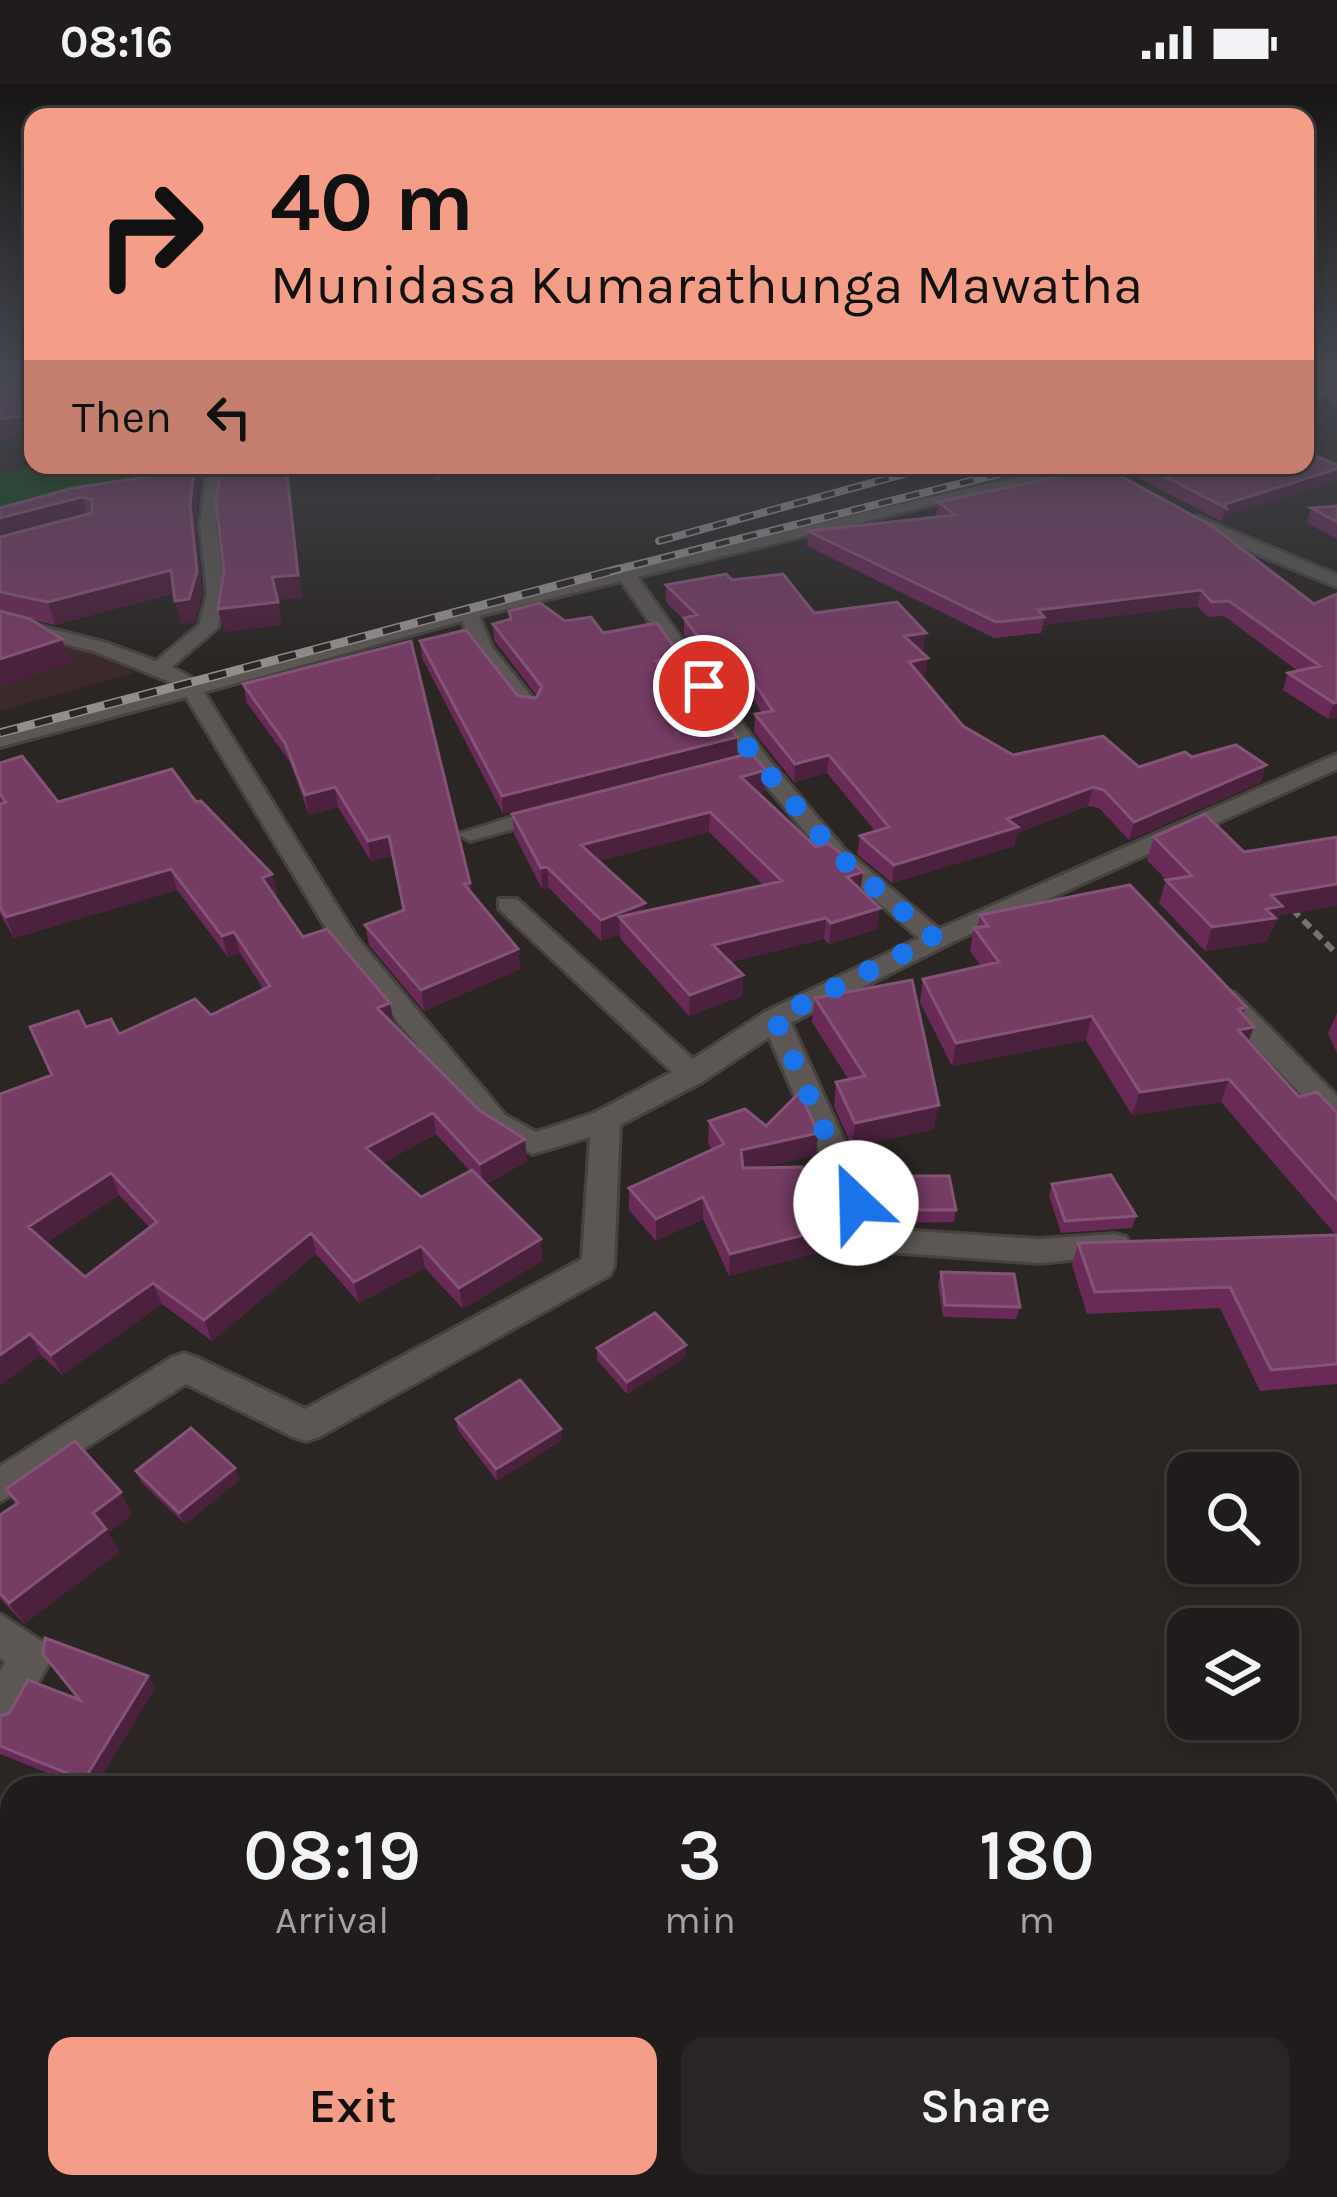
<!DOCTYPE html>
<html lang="en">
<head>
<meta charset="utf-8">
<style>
  :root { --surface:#201c1b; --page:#282524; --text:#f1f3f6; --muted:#a2a1a3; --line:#3d3a3a; --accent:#f49e89 }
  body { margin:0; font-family:Karla,sans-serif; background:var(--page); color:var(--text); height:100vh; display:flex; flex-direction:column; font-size:45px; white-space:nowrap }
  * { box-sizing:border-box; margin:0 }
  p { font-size:39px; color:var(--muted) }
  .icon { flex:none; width:66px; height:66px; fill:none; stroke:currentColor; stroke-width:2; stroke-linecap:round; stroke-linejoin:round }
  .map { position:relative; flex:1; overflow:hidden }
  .sheet { position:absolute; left:0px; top:1692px; width:1338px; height:423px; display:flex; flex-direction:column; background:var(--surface); border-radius:36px 36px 0 0; box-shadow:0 6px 18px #0003,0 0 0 3px var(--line) }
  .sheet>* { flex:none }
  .guide { position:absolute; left:24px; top:24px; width:1290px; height:366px; border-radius:24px; box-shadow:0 6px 18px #0003,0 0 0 3px var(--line); background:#f49e89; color:#111; overflow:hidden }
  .fabs { position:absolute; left:1167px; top:1368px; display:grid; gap:24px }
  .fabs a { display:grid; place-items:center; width:132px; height:132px; border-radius:24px; background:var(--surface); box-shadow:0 6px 18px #0003,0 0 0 3px var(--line); font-size:60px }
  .pin { position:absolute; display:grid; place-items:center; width:102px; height:102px; color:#fff; margin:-51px; border:6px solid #fff; border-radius:50%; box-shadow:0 3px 12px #0007 }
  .me { position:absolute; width:132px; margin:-66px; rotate:336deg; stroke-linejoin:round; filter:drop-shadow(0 0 9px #0008) }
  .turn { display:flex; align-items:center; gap:42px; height:252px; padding:0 48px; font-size:54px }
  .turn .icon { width:156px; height:156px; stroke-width:2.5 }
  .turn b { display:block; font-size:84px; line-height:102px }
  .then { display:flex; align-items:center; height:114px; padding:0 48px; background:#0003; gap:24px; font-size:45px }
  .eta { display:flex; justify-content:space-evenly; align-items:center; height:204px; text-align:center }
  .eta b { font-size:72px; font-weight:600; line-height:84px }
  .cta { display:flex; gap:24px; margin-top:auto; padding:24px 48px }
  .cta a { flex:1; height:138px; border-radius:24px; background:var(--accent); color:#111; font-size:48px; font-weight:600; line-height:138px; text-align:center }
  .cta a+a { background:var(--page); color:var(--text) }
  .status { display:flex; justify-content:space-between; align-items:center; height:84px; padding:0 60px; background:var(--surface); direction:ltr }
  .status svg { height:33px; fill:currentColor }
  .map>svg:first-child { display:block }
  .industrial { fill:#3c292c }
  .green { fill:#0f4715 }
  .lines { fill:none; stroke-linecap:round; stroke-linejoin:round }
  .minor-casing { stroke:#464240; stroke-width:6 }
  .path { stroke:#767270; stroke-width:6; stroke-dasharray:10 6; stroke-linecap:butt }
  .minor { fill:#5c5654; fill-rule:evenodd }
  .rail-far1-casing { stroke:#928e8d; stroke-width:8 }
  .rail-casing { stroke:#928e8d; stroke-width:9 }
  .rail-far1 { stroke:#2b2624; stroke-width:4.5; stroke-dasharray:14; stroke-linecap:butt }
  .rail { stroke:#2b2624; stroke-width:6; stroke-dasharray:18; stroke-linecap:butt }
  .wall { fill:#692a57; fill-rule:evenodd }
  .shaded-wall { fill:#4b213d }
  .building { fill:#753c64; stroke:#845476; stroke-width:3; fill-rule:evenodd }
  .route { stroke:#1a73e8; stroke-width:21; stroke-dasharray:0 37.8 }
</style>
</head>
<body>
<div class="status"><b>08:16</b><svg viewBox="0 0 49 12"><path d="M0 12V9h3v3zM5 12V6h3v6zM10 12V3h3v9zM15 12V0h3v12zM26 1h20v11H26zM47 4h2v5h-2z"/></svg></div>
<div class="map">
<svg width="1337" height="2113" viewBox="0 0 1337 2113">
  <rect width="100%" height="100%" fill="#2b2624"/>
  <path class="industrial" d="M0,540L111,572L134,589L0,627Z"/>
  <path class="green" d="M38,381H151L163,397L0,438V390Z"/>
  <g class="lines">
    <defs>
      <path id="minor" d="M1337,300V309L1305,318V309Z
        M207,381H223L216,441L225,510L218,543L172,583L197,597L514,511L1068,381H1096L637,493L765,671L844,765L939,845L1337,670V685L959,855L791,939L884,1145L1039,1155L1115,1150L1126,1153L1131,1162L1126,1171L1039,1179L862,1166L769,953L702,998L620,1041L614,1182L610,1191L319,1353L306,1357L293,1353L186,1300L0,1418V1382L172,1273L184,1269L196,1273L305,1325L582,1175L590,1053L533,1070L485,1045L338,864L186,613L0,663V650L180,602L93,567L0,544V532L107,559L156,577L199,541L207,510L200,441ZM621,497L749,681L828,775L919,854L765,928L693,975L517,815H499V825L672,988L594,1029L536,1048L505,1031L357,854L204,608L462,537L473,564L523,627H537L540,623L492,563L479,532Z
        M473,381L438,392L430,387L444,381Z
        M1187,433H1199L1337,491V503L1187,441Z
        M553,720L565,727L561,732L470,757L458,750Z
        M1225,906L1235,909L1337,1012V1040L1327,1037L1215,921L1212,915Z
        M0,1530L46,1560L52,1574L15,1639L0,1645V1587L5,1578L0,1574Z"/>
    </defs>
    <use href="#minor" class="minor-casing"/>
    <path class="path" d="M1292,825L1337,870"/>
    <use href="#minor" class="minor"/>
    <defs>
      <path id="rail-far1" d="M659,457L937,381
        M607,488L1034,381"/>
      <path id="rail" d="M0,649L619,485"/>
    </defs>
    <use href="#rail-far1" class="rail-far1-casing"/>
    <use href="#rail" class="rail-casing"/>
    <use href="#rail-far1" class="rail-far1"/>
    <use href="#rail" class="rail"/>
  </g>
  <path class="wall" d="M1337,302V322L1327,316L1331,304Z
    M1115,381H1305L1223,433L1222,438Z
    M73,404L196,441L202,510L195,538L181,540L174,509L55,541L33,536L70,578L0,602V424Z
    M938,418L1314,520L1337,510V634L1328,635L1283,606L1288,589L1298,587L1224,532L1208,533L1197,522L1043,541L1041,549L994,554L807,462L808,447L936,432Z
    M1337,422V455L1307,439L1311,424Z
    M732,496L814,529L926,549L923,566L919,567L925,592L922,593L963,642L1013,671L1139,683L1192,673L1266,681L1260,699L1129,756L1099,724L1088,722L1017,749L1014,762L892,799L857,770L860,752L875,747L827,689L794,698L754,648L755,630L762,629L730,579L708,583L684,551V536L666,518V501Z
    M565,537L680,572V589L666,592L697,640L737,653V670L503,730L422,574L420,557L518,612L536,614L537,612L494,556L493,540Z
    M243,600L470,799L471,809L518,865L520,885L424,927L369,861L365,841L403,826L392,772L371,777L338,723L309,731L290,678L247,619Z
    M0,679L58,718H196L272,790L277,811L274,812L303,853L394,940L527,1077L486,1100L543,1176L463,1225L425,1184L359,1219L316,1170L212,1257L162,1220L62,1291L41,1271L0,1301L51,991L30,943H86L119,950L211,931L264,906L240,869L228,873L177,806L14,854L0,830ZM436,1050L470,1087L421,1113L383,1079ZM119,1111L150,1144L85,1193L46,1159Z
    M765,707L758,709L861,806L877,845L829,860L824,855L730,878L743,891L742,912L689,932L620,854V850L601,857L549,804L542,805L514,750L512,730ZM709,748L763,801L645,828V819L599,777Z
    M1154,753L1279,832L1266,858L1205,867L1159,819L1166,796L1147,776Z
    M980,831L1246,923L1243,931L1248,957L1299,1013L1337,1029V1300L1260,1307L1220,1224L1087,1230L1072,1181L1078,1159L1336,1151L1221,1018L1132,1031L1086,956L952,982L920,918L923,895L981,882L970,867L974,844H977Z
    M815,914L934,1045L852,1063L834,1022L836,998L849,996L812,938Z
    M1337,929V969L1328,949Z
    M709,1037L766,1042L816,1071L758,1084L835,1143L832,1165L729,1192L703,1135L656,1157L629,1126V1104L712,1065L708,1059Z
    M885,1092L956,1126L954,1138L890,1139L883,1105Z
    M1052,1100L1136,1132L1132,1144L1061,1149L1049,1112Z
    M941,1188L1020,1223L1016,1235L943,1233L938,1200Z
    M686,1261V1273L627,1310L597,1276V1264Z
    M456,1335L562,1356L497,1397L458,1346Z
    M235,1384L239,1396L185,1440L141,1398L136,1387Z
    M6,1405L132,1431L108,1449L119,1468L24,1540L0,1514V1431L16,1420Z
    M43,1570L148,1592L155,1604L94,1704H85L0,1670V1632L78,1615Z"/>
  <path class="shaded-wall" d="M1332,287H1337V297L1306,304L1309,292Z
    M33,311V333L28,334L32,352L0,356V335L22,314Z
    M195,381H202L196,441L202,510L195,538L181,540L175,517Z
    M286,381L302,514L277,516L272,493Z
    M1337,385V397L1223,433L1225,420Z
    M82,413L88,435L0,457V434Z
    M171,486L176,508L55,541L48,518Z
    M1201,506L1197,522L1043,541L1044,533L1038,526Z
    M278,518L282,541L224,548L218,525Z
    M926,549L923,566L902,569L904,552Z
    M62,555L70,578L0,602V575Z
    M730,562V579L708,583V566Z
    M680,572V589L656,594V577Z
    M928,574L925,592L907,595L909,578Z
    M1337,618V634L1328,635L1334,619Z
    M737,653V670L503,730L502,712Z
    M829,671L827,689L794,698L795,680Z
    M1266,681L1260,699L1129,756L1134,738Z
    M766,686L765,707L740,714L741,693Z
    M335,703L338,723L309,731L305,711Z
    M1093,703L1088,722L1017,749L1014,762L892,799L894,781L1007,735Z
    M710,728L709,748L582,782L581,761Z
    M389,752L392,772L371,777L368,757Z
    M547,783L549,804L542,805L541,784Z
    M171,785L177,806L14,854L6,833Z
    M863,788L860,809L847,793Z
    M272,790L277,811L267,815L262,794Z
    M1337,800V822L1279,832L1266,858L1205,867L1212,843L1271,811Z
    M645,819V840L619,833L620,850L601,857V836Z
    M880,824L877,845L829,860L831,839Z
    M826,834L824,855L713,882V861Z
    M234,848L240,869L228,873L222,852Z
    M518,865L520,885L424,927L421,906Z
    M743,891L742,912L689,932L690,911Z
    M390,919L394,940L381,946L377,924Z
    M1092,932L1086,956L952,982L956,959Z
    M1254,943L1245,966L1238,946Z
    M1229,995L1221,1018L1132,1031L1140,1008Z
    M939,1021L934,1045L852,1063L855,1039Z
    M433,1029L436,1050L371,1086L366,1064Z
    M818,1049L816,1071L740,1088L741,1066Z
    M525,1055L527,1077L483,1101L480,1080Z
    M111,1089L119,1111L38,1164L28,1143Z
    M703,1113V1135L656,1157V1135Z
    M835,1143L832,1165L729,1192L730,1170Z
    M311,1149L316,1170L212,1257L204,1236Z
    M541,1155L543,1176L463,1225L459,1204Z
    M421,1162L425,1184L359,1219L354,1198Z
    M153,1199L162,1220L62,1291L51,1271Z
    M30,1250L41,1271L0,1301V1271Z
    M686,1261V1273L627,1310V1298Z
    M561,1345L562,1356L497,1397L496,1385Z
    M235,1384L239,1396L185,1440L179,1429Z
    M121,1408L132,1431L108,1449L119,1468L24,1540L9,1519L93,1429Z
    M148,1592L155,1604L94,1704H90L84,1696Z"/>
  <path class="building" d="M0,287H33V311L22,314L26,332L0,335Z
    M1305,287H1332L1309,292L1305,290Z
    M1305,367L1337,381V385L1225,420L1226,424L1142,381H1305Z
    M166,381H195L190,420L197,487L189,515L175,517L171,486L48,518L0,508V453L92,429V416L82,413L0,434V424L73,404L166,390Z
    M221,381H286L298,491L272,493L278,518L218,525L224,487L216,419Z
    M1104,383L1212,442L1314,520L1337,510V618L1334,619L1288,589L1320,582L1229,517L1212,518L1201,506L1038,526L1044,533L996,538L808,447L956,431L938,418Z
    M1337,422V438L1311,424Z
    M726,490L732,496L783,490L814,529L897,518L926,549L904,552L928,574L909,578L963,642L1013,671L1103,652L1139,683L1185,668L1192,673L1236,661L1266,681L1134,738L1104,706L1093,703L1007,735L1018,743L894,781L860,752L889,743L829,671L795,680L755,630L773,627L730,562L708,566L684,534L697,531L666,501Z
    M540,519L565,537L591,533L603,549L657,539L680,572L656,577L697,640L725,635L737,653L502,712L420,557L466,546L518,612L536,614L542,603L493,540L511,535L509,527Z
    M0,527L30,535L62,555L0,575Z
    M411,557L470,799L464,800L518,865L421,906L365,841L404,826L389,752L368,757L335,703L305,711L285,659L243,600Z
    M751,669L766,686L741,693L816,763L828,759L863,788L847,793L880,824L831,839L826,834L713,861L743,891L690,911L619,833L782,797L710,728L581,761L645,819L601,836L547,783L541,784L512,730Z
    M22,672L58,718L172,685L196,718L201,717L272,790L262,794L303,853L327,845L390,919L377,924L479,1026L525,1055L480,1080L433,1029L366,1064L421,1113L472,1086L541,1155L459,1204L421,1162L354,1198L311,1149L204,1236L153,1199L51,1271L30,1250L0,1271V1010L52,991L30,943L78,927L86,943L111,935L119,950L195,915L211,931L270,902L234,848L222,852L171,785L6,833L0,823V720L6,718L0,710V679ZM111,1089L157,1138L85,1193L28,1143Z
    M1205,730L1244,768L1337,753V800L1271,811L1282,822L1266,825L1275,834L1212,843L1166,796L1192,792L1154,753Z
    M1130,801L1246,923L1238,925L1254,943L1238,946L1299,1013L1317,1008L1337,1029V1116L1229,995L1140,1008L1092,932L956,959L923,895L999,878L974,844L988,842L980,831Z
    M912,896L939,1021L855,1039L836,998L865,992L815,914Z
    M800,1008L818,1049L741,1066L743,1084L802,1083L835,1143L730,1170L703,1113L656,1135L629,1104L724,1060L709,1037L745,1025L766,1042Z
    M1111,1091L1136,1132L1065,1137L1052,1100Z
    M885,1092H949L956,1126H892Z
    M1337,1151V1280L1271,1286L1230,1203L1095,1208L1078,1159Z
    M941,1188L1014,1190L1020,1223L945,1221Z
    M655,1229L686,1261L627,1298L597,1264Z
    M520,1296L561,1345L496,1385L456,1335Z
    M191,1344L235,1384L179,1429L136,1387Z
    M75,1357L121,1408L93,1429L106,1445L9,1519L0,1509V1431L18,1419L6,1405Z
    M45,1554L148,1592L84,1696L0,1662V1632L9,1629L28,1596L80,1616L43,1570Z"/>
  <linearGradient id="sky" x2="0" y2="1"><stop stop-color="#181514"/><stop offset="0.49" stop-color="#444750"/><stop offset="1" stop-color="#444750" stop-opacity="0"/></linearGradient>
  <rect width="1337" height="583" fill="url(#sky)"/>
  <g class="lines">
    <path class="route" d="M704,602L757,676L836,770L934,854L775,934L856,1119"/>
  </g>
</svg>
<div class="fabs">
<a><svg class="icon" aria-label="search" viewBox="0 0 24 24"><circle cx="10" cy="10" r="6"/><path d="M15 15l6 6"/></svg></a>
<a><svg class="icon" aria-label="layers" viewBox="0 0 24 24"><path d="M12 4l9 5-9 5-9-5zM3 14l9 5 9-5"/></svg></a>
</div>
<div class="pin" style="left:704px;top:602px;background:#d93025"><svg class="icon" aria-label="arrive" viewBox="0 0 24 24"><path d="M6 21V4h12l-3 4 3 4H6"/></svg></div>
<svg class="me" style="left:856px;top:1119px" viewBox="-20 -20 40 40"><circle r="19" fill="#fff"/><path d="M0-13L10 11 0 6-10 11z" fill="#1a73e8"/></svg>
<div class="guide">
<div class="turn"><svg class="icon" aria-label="right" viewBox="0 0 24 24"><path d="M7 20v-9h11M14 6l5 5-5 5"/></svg><div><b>40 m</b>Munidasa Kumarathunga Mawatha</div></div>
<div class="then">Then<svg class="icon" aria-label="left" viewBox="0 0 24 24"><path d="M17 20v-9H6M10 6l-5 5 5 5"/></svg></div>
</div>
<section class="sheet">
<div class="eta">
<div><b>08:19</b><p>Arrival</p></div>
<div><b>3</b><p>min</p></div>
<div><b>180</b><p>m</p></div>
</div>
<div class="cta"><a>Exit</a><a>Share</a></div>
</section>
</div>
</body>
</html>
